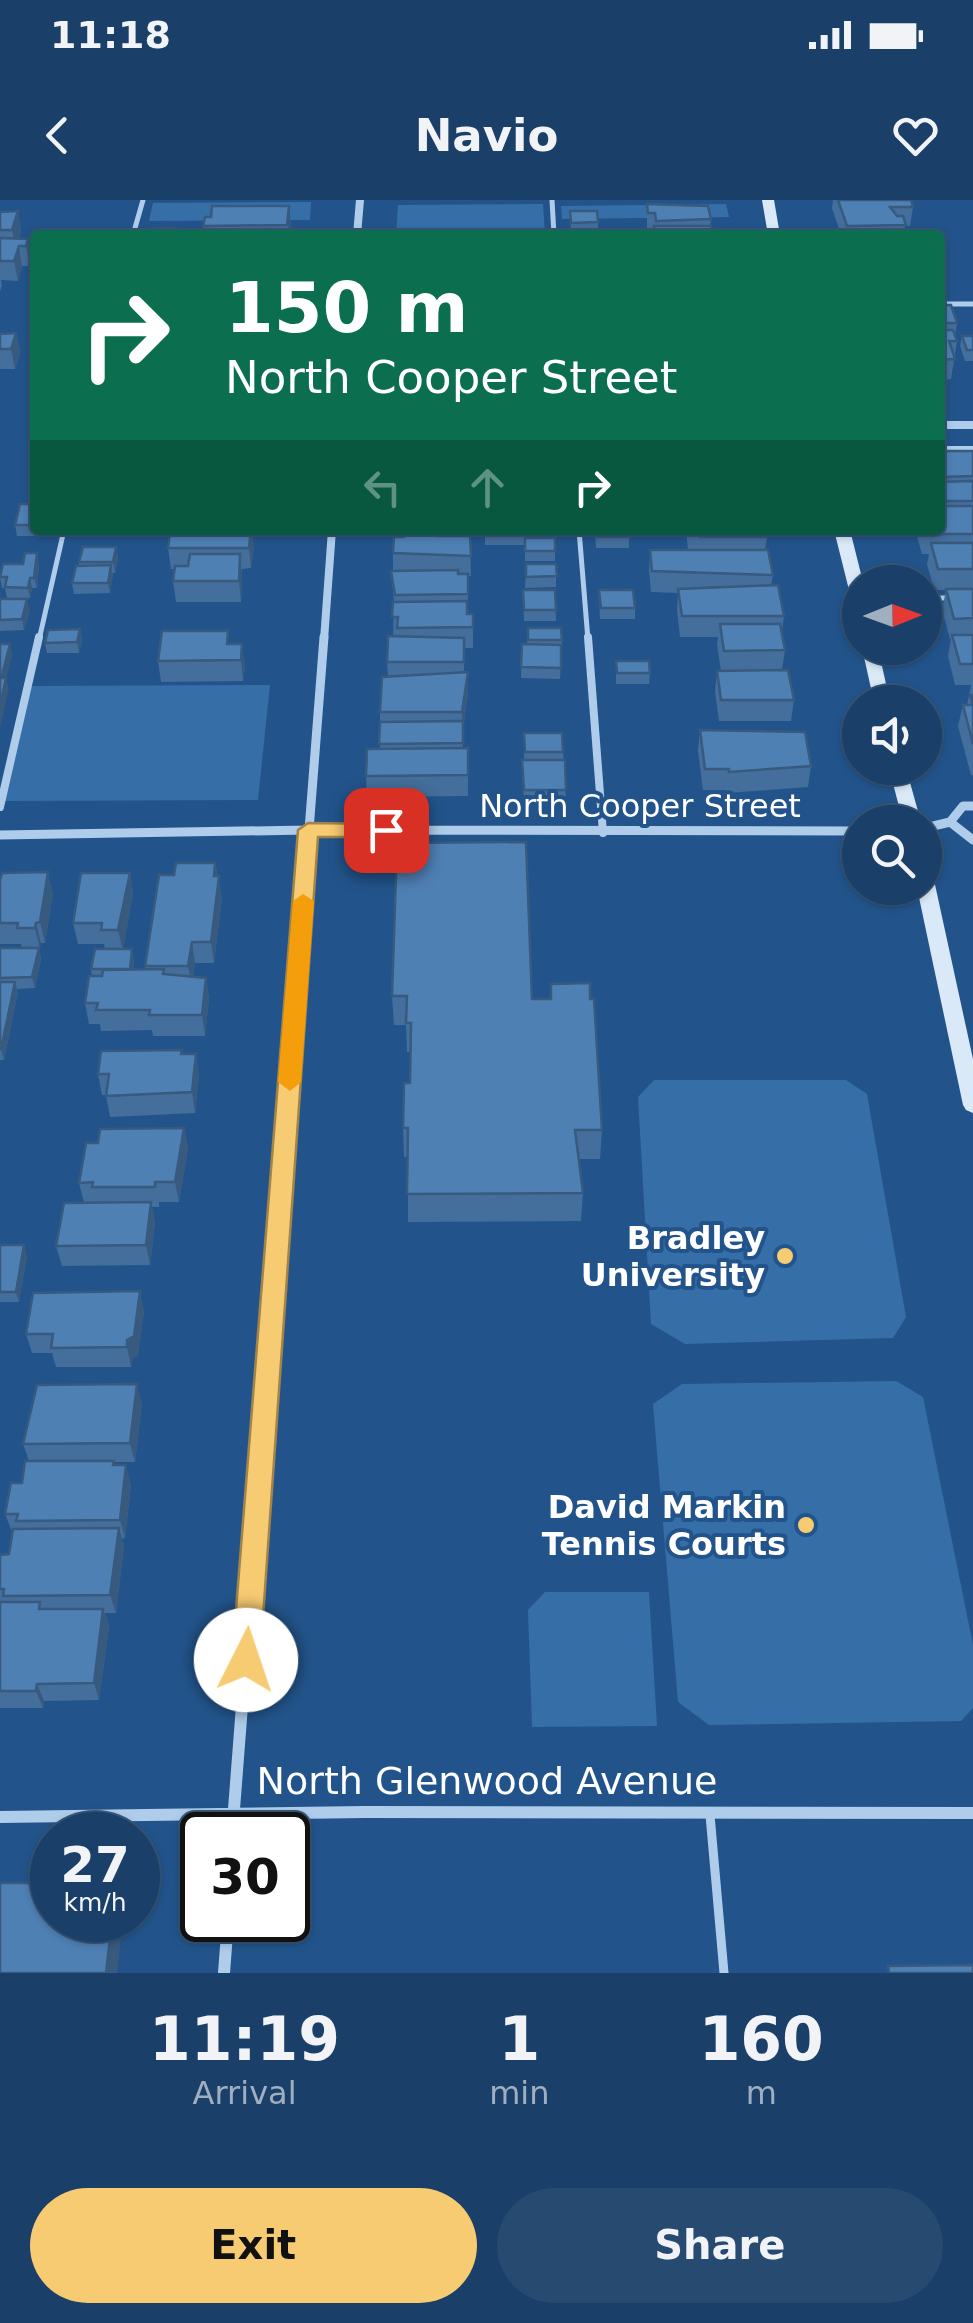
<!DOCTYPE html>
<html lang="en">
<head>
<meta charset="utf-8">
<style>
  :root { --surface:#1a3f68; --page:#274a71; --text:#f1f3f6; --muted:#9fafc0; --line:#38587c; --accent:#f7cb71 }
  body { margin:0; font-family:"DejaVu Sans",sans-serif; background:var(--page); color:var(--text); height:100vh; display:flex; flex-direction:column; font-size:38px; white-space:nowrap }
  * { box-sizing:border-box; margin:0 }
  p { font-size:32px; color:var(--muted) }
  .icon { flex:none; width:55px; height:55px; fill:none; stroke:currentColor; stroke-width:2; stroke-linecap:round; stroke-linejoin:round }
  .map { position:relative; height:1773px; overflow:hidden }
  .panel { display:flex; flex-direction:column; background:var(--surface); flex:1 }
  .panel>* { flex:none }
  .hud { position:absolute; left:30px; top:30px; width:915px; height:305px; border-radius:10px; box-shadow:0 2px 8px #0004,0 0 0 2px var(--line); background:#0b6e4f; color:#fff; overflow:hidden }
  .needle { width:65px; rotate:89deg }
  .buttons { position:absolute; left:842px; top:365px; display:grid; gap:20px }
  .buttons a { display:grid; place-items:center; width:100px; height:100px; border-radius:50%; background:var(--surface); box-shadow:0 2px 8px #0004,0 0 0 2px var(--line); font-size:50px }
  .speed { position:absolute; left:30px; top:1612px; display:flex; gap:20px; font-size:50px; font-weight:700; text-align:center }
  .speed>* { display:grid; place-content:center; width:130px; height:130px; border-radius:50%; background:var(--surface); box-shadow:0 2px 8px #0004,0 0 0 2px var(--line); line-height:1 }
  .speed small { font-size:25px; font-weight:400 }
  .speed .limit { border:5px solid #111; border-radius:15px; background:#fff; color:#111 }
  .pin { position:absolute; display:grid; place-items:center; width:85px; height:85px; color:#fff; margin:-42px; border-radius:20px; box-shadow:0 5px 15px #0006 }
  .me { position:absolute; width:110px; margin:-55px; rotate:4deg; stroke-linejoin:round; filter:drop-shadow(0 0 8px #0008) }
  .turn { display:flex; align-items:center; gap:35px; height:210px; padding:0 30px; font-size:45px }
  .turn .icon { width:130px; height:130px; stroke-width:2.5 }
  .turn b { display:block; font-size:70px; line-height:85px }
  .lanes { display:flex; align-items:center; height:95px; padding:0 30px; background:#0003; justify-content:center; gap:50px; direction:ltr }
  .lanes .off { opacity:.35 }
  .eta { display:flex; justify-content:space-evenly; align-items:center; height:170px; text-align:center }
  .eta b { font-size:60px; font-weight:700; line-height:70px }
  .action { display:flex; gap:20px; margin-top:auto; padding:20px 30px }
  .action a { flex:1; height:115px; border-radius:60px; background:var(--accent); color:#111; font-size:40px; font-weight:700; line-height:115px; text-align:center }
  .action a+a { background:var(--page); color:var(--text) }
  .status { display:flex; justify-content:space-between; align-items:center; height:70px; padding:0 50px; background:var(--surface); direction:ltr }
  .status svg { height:28px; fill:currentColor }
  header { display:flex; justify-content:space-between; align-items:center; height:130px; padding:0 30px; background:var(--surface); font-size:45px; font-weight:700 }
  .map>svg:first-child { display:block }
  .green { fill:#366ea8 }
  .lines { fill:none; stroke-linecap:round; stroke-linejoin:round }
  .lane-far2 { stroke:#afcdeb; stroke-width:5 }
  .lane-far1 { stroke:#afcdeb; stroke-width:8 }
  .lane { stroke:#afcdeb; stroke-width:9 }
  .street-far2 { stroke:#afcdeb; stroke-width:8 }
  .street-far1 { stroke:#afcdeb; stroke-width:9 }
  .street { stroke:#afcdeb; stroke-width:12 }
  .secondary { fill:#dae9f8; fill-rule:evenodd }
  .wall { fill:#446e9b }
  .shaded-wall { fill:#375a7e }
  .building { fill:#4f80b4; stroke:#375a7e; stroke-width:2.5 }
  .route { fill:#f7cb71; stroke:#a18449; stroke-width:2.5 }
  .slow { fill:#f59e0b }
  .poi-dot { fill:#f7cb71; stroke:#22548b; stroke-width:4 }
  .labels { text-anchor:middle; dominant-baseline:central; stroke-width:8; stroke-linejoin:round; paint-order:stroke }
  .street-label { font-size:32px; fill:#fff; stroke:#22548b }
  .poi-label { font-size:32px; font-weight:bold; fill:#fff; stroke:#22548b; text-anchor:end }
  .near-street-label { font-size:38px; fill:#fff; stroke:#22548b }
</style>
</head>
<body>
<div class="status"><b>11:18</b><svg viewBox="0 0 49 12"><path d="M0 12V9h3v3zM5 12V6h3v6zM10 12V3h3v9zM15 12V0h3v12zM26 1h20v11H26zM47 4h2v5h-2z"/></svg></div>
<header><svg class="icon" aria-label="back" viewBox="0 0 24 24"><path d="M15 5l-7 7 7 7"/></svg>Navio<svg class="icon" aria-label="heart" viewBox="0 0 24 24"><path d="M12 20l-8-8c-3-5 5-10 8-4 3-6 11-1 8 4z"/></svg></header>
<div class="map">
<svg width="973" height="1773" viewBox="0 0 973 1773">
  <rect width="100%" height="100%" fill="#22548b"/>
  <path class="green" d="M311,2L310,20L149,21L153,3Z
    M543,4L545,35H396L398,5Z
    M726,4L729,17L562,19L561,6Z
    M270,485L258,600L1,601L28,486Z
    M654,880H846L867,894L906,1117L893,1138L685,1144L651,1124L638,897Z
    M896,1181L923,1197L973,1445V1508L961,1521L709,1525L678,1502L653,1204L682,1184Z
    M545,1392H649L657,1526L532,1527L528,1410Z"/>
  <g class="lines">
    <path class="lane-far2" d="M552,0L554,35
      M133,35L143,0
      M940,104H973
      M579,330L588,440
      M925,398H973
      M39,440L64,330"/>
    <path class="lane-far1" d="M588,437L603,633
      M0,607L39,437"/>
    <path class="lane" d="M710,1615L724,1773"/>
    <path class="street-far2" d="M357,35L360,0
      M940,225H973
      M940,250H973
      M324,440L332,330"/>
    <path class="street-far1" d="M950,622L973,640
      M925,628L950,622L963,606H973
      M0,635L308,630L860,631
      M279,1016L324,437"/>
    <path class="street" d="M0,1617L365,1612L973,1613
      M232,1635L280,1014
      M224,1773L228,1720"/>
    <path class="secondary" d="M762,0H774L780,35H768Z
      M834,330H850L863,382H860V407L852,402Z
      M862,448H878L890,502H874Z
      M889,568H906L921,622H903Z
      M925,674L934,680L973,859V913L966,910L963,905L917,688H925Z"/>
  </g>
  <path class="wall" d="M833,0H911L913,7L910,26H905V31L906,35H841L832,8Z
    M647,4L711,19L710,26L713,35H654V32H647Z
    M18,11L21,31L19,39H28L32,58L30,66H22L18,81L1,80L2,86L0,91V12Z
    M570,11L598,22V33H571Z
    M291,25L290,35H204L203,26Z
    M940,105L957,123L955,135L957,141L951,179L940,180Z
    M16,133L20,153L15,169H0V134Z
    M962,136H973V161H965L960,146Z
    M940,251H973V575H971L958,526L963,505H967L971,485H955L948,456L951,439H950L942,410L946,390H934L927,364L929,354H922L915,330H940Z
    M35,304V330H52L51,336H17L15,325Z
    M73,330H113L112,337H74Z
    M251,330L254,346L251,368L242,369L241,402H176L173,381L175,369H171L168,348Z
    M485,330H538V338H555V361H525V345H485Z
    M595,330H629V348H596Z
    M686,330H765L767,337L765,350L773,375L771,385L784,416L782,431L785,450L782,470L794,500L791,521H719L715,492L717,471H721L717,445L718,437H680L677,410L678,393L651,392L649,371L650,350H688Z
    M437,336H470L471,376H468V414H473V448H464V472H468V493L463,529V548H468V596L367,597L366,576L380,549V512L388,476L387,462L393,436L394,402L391,371H393V353L404,337Z
    M116,347L118,358L115,373H113L110,393L74,394L72,383L79,366V362Z
    M39,363L37,388H32L30,398H7L5,388H2L0,378Z
    M526,364H556V387L525,388Z
    M523,390H555L556,421H524Z
    M599,390L635,408V419H600Z
    M0,399L30,410L24,430L0,431Z
    M528,428L562,440L560,479L521,478L522,444H527Z
    M80,429L82,440L79,453H47L45,443Z
    M230,444L245,465L243,481L161,482L158,461Z
    M616,461L650,473L649,484H616Z
    M700,530L811,566L808,587L727,593L726,590H703L698,551Z
    M524,533H562L566,600L524,601L522,571L524,560Z
    M215,663L222,697L214,763H195L193,776L206,778L209,799L205,836H153L152,830L101,831L100,824H89L85,803L92,776L91,769L105,749L104,744H78L73,723L130,673L133,694L123,749L134,760L133,769H145V766L174,675Z
    M0,680L53,693L45,743H41L39,749L41,759L35,788L17,789L18,792L4,860H0V748H22L21,744H0Z
    M392,796L532,799H590L602,930L600,959H579L583,993L581,1021L408,1022V957H404L403,928L410,883V852H407L406,825H394Z
    M182,850V854L199,875L195,913L110,917L106,895H102L98,874Z
    M184,928L188,948L179,1002H159V1007H152L155,1023L150,1065L62,1066L56,1046L84,1003L79,983L98,943Z
    M0,1045L27,1055L19,1102H0Z
    M144,1111L138,1155L132,1159L131,1167H56L52,1153H32L26,1134Z
    M142,1203L135,1262H114L115,1265L131,1284L125,1338L122,1339L124,1346L116,1413H105L109,1426L99,1500L44,1501L43,1508H0V1355L9,1354L12,1332L5,1314L22,1283L29,1261L23,1244Z"/>
  <path class="shaded-wall" d="M289,6L291,25L290,35H288Z
    M18,11L21,31L16,50L12,30Z
    M28,39L32,58L30,66L26,46Z
    M19,46L22,66L18,81L14,61Z
    M16,133L20,153L15,169L11,149Z
    M251,330L254,346L251,368L249,348Z
    M116,347L118,358L115,373L113,362Z
    M37,353L39,363L37,388L34,378Z
    M240,354L242,375L241,402L239,381Z
    M111,365L113,376L110,393L108,383Z
    M30,378L32,388L30,398L28,388Z
    M27,399L30,410L24,430L22,419Z
    M80,429L82,440L79,453L77,442Z
    M10,444L12,455L6,479L9,489L0,528V506L5,485L2,475Z
    M242,444L245,465L243,481L241,460Z
    M468,472V493L463,529V564L462,512Z
    M215,663L222,697L214,763L211,742Z
    M48,672L53,693L45,743L40,722Z
    M130,673L133,694L123,751L118,730Z
    M36,723L41,743L40,749L35,728Z
    M192,742L195,763L192,787L188,766Z
    M39,748L41,759L35,788L32,777Z
    M132,749L134,760L132,779L130,769Z
    M206,778L209,799L205,836L202,815Z
    M15,782L18,792L4,860L1,849Z
    M196,854L199,875L195,913L192,892Z
    M184,928L188,948L179,1002L175,982Z
    M151,1002L155,1023L150,1065L146,1045Z
    M24,1045L27,1055L19,1102L16,1092Z
    M140,1091L144,1111L138,1155L132,1159L131,1167L127,1147Z
    M137,1184L142,1203L135,1262L130,1243Z
    M126,1265L131,1284L125,1338L120,1320Z
    M119,1328L124,1346L116,1413L110,1395Z
    M103,1409L109,1426L99,1500L94,1483Z
    M37,1484L44,1501L43,1508L36,1491Z
    M112,1720H123L117,1773H106Z"/>
  <path class="building" d="M838,0H911L913,7H890L897,16H903L906,25L847,26Z
    M647,4L708,6L711,19L656,21L655,13H648Z
    M212,6H289L287,25L203,26L205,17H211Z
    M18,11L12,30H0V12Z
    M570,11H597L598,22L571,23Z
    M654,26H711L713,35H655Z
    M176,28L174,35H145L146,29Z
    M905,31L906,35H851L850,34Z
    M286,33V35H225V34Z
    M0,38L28,39L26,46H19L14,61H0Z
    M940,105H951L957,123H940Z
    M940,130H953L957,141H949L955,159L940,160Z
    M16,133L11,149H0V134Z
    M962,136H973V150H967Z
    M940,251H973V276L940,277Z
    M973,281V301H940V282Z
    M20,304H35V325H15Z
    M940,306H973V334H926L925,330H940Z
    M180,330H251L249,348H168L170,332L180,333Z
    M404,330H437V336H470L471,356L393,353L394,337H404Z
    M485,330H538V334H485Z
    M596,330H629V337H597Z
    M690,330H765L767,337H700V333H690Z
    M525,338H555V351H525Z
    M931,343H973V369H938Z
    M83,347H116L113,362H79Z
    M650,350H768L773,375L652,371Z
    M25,353H37L34,378H30L28,388L5,387L7,377H0L3,364H23Z
    M190,354H240L239,381H173L175,366H188Z
    M526,364H556L557,376L526,377Z
    M111,365L108,383H72L76,366Z
    M458,370V374H468V394L395,395L391,371Z
    M778,385L784,416H682L678,389Z
    M946,389H973V418L954,419Z
    M523,390H555L556,410H524Z
    M599,390H633L635,408H601Z
    M0,399H27L22,419L0,420Z
    M467,401V414H473V427L397,428L398,417H392L393,402Z
    M720,424H780L785,450L724,451Z
    M528,428H561L562,440H528Z
    M80,429L77,442L45,443L48,430Z
    M162,431H228L227,444H242L241,460L158,461Z
    M952,435H973V464H960Z
    M388,436L464,438V462H387Z
    M0,444H10L2,475H0Z
    M522,444L561,445V468L521,467Z
    M616,461H649L650,473H617Z
    M788,470L794,500H721L717,471Z
    M468,472L462,512H380L382,477Z
    M0,478H6L0,506Z
    M970,495H973V544L963,505H973Z
    M463,521V543L379,544L380,522Z
    M700,530L805,532L811,566L729,572V569H705Z
    M524,533H562L563,552H525Z
    M468,548V575L366,576L367,549Z
    M522,560H565L566,590H524Z
    M526,642L532,799H551V784L590,783V799H594L602,930H575L583,993L407,994L408,928H403L404,883H410L411,823H406L407,796H392L397,643Z
    M176,663H215L214,676H219L211,742H192L188,766H145L159,675H174Z
    M48,672L40,722L36,723L35,728H17L18,723H0V680L2,673Z
    M81,673H130L118,730H101L102,723H73Z
    M0,748H39L32,777L0,778Z
    M95,749H132L130,769H91Z
    M164,769L163,774L206,778L202,815H149L150,810H96L98,803H85L89,776H102L103,770Z
    M0,782H15L1,849H0Z
    M182,850L181,854H196L192,892L106,896L109,874H98L101,851Z
    M184,928L175,982H155V987H92L93,982L79,983L86,943H98L100,929Z
    M151,1002L146,1045L56,1046L64,1003Z
    M0,1045H24L16,1092H0Z
    M140,1091L134,1136L127,1140V1147L51,1148L53,1134H26L33,1093Z
    M137,1184L130,1243L23,1244L37,1185Z
    M25,1261H114L113,1265H126L120,1320L16,1321L18,1314H5L11,1283H22Z
    M119,1328L110,1395L3,1396L4,1389H0V1355L9,1354L13,1329Z
    M0,1402H40L39,1409H103L94,1483L37,1484L36,1491H0Z
    M0,1683H52V1720H112L106,1773H0Z
    M973,1765V1773H889L888,1766Z"/>
  <path class="route" d="M308,623L386,624L396,630L386,637H318L260,1460L256,1470L246,1473L236,1470L232,1460L298,630Z"/>
  <path class="slow" d="M303,694L314,701L301,882L290,891L278,882L293,701Z"/>
  <g class="poi-dot">
    <circle cx="785" cy="1056" r="10"/>
    <circle cx="806" cy="1325" r="10"/>
  </g>
  <g class="labels">
    <g class="street-label">
      <text x="640" y="606">North Cooper Street</text>
    </g>
    <g class="poi-label">
      <text x="765" y="1038">Bradley<tspan x="765" dy="37">University</tspan></text>
      <text x="786" y="1307">David Markin<tspan x="786" dy="37">Tennis Courts</tspan></text>
    </g>
    <g class="near-street-label">
      <text x="487" y="1581">North Glenwood Avenue</text>
    </g>
  </g>
</svg>
<div class="buttons">
<a><svg class="needle" viewBox="-14 -14 28 28"><path d="M0-13l5 13h-10z" fill="#e53935"/><path d="M0 13l5-13h-10z" fill="#9fafc0"/></svg></a>
<a><svg class="icon" aria-label="sound" viewBox="0 0 24 24"><path d="M4 9h4l5-4v14l-5-4H4zM17 9q2 3 0 6"/></svg></a>
<a><svg class="icon" aria-label="search" viewBox="0 0 24 24"><circle cx="10" cy="10" r="6"/><path d="M15 15l6 6"/></svg></a>
</div>
<div class="speed"><div>27<small>km/h</small></div><div class="limit">30</div></div>
<div class="pin" style="left:386px;top:630px;background:#d93025"><svg class="icon" aria-label="arrive" viewBox="0 0 24 24"><path d="M6 21V4h12l-3 4 3 4H6"/></svg></div>
<svg class="me" style="left:246px;top:1460px" viewBox="-20 -20 40 40"><circle r="19" fill="#fff"/><path d="M0-13L10 11 0 6-10 11z" fill="#f7cb71"/></svg>
<div class="hud">
<div class="turn"><svg class="icon" aria-label="right" viewBox="0 0 24 24"><path d="M7 20v-9h11M14 6l5 5-5 5"/></svg><div><b>150 m</b>North Cooper Street</div></div>
<div class="lanes"><svg class="icon off" aria-label="left" viewBox="0 0 24 24"><path d="M17 20v-9H6M10 6l-5 5 5 5"/></svg><svg class="icon off" aria-label="ahead" viewBox="0 0 24 24"><path d="M12 20V5M6 11l6-6 6 6"/></svg><svg class="icon" aria-label="right" viewBox="0 0 24 24"><path d="M7 20v-9h11M14 6l5 5-5 5"/></svg></div>
</div>
</div>
<section class="panel">
<div class="eta">
<div><b>11:19</b><p>Arrival</p></div>
<div><b>1</b><p>min</p></div>
<div><b>160</b><p>m</p></div>
</div>
<div class="action"><a>Exit</a><a>Share</a></div>
</section>
</body>
</html>
